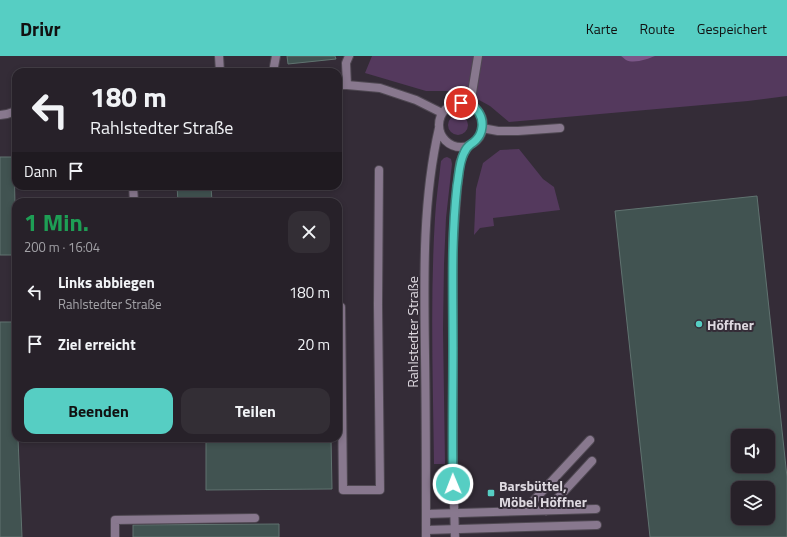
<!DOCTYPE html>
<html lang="de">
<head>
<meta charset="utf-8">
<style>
  :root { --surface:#272129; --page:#332e35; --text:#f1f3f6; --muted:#a4a3a8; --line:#433e46; --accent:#56cec3 }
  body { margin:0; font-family:"Titillium Web",sans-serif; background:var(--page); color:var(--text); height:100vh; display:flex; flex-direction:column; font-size:15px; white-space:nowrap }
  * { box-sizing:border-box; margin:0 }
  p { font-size:13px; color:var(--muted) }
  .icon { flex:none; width:22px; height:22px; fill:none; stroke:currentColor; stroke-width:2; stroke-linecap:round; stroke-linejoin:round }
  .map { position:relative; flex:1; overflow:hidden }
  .sheet { position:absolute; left:12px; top:142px; width:330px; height:244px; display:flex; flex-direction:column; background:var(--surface); border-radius:12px; box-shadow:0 2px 6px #0003,0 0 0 1px var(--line) }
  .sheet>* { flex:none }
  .guide { position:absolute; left:12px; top:12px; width:330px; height:122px; border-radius:12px; box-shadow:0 2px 6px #0003,0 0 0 1px var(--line); background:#272129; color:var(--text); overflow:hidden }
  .buttons { position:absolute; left:731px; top:373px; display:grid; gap:8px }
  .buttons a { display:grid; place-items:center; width:44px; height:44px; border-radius:8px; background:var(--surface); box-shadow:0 2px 6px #0003,0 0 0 1px var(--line); font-size:20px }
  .pin { position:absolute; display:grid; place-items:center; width:34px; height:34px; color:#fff; margin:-17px; border:2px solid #fff; border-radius:50%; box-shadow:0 1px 4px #0007 }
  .me { position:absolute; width:44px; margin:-22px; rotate:359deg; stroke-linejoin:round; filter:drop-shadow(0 0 3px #0008) }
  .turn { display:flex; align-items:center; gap:14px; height:84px; padding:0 12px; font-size:18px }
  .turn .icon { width:52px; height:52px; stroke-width:2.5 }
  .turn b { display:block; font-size:28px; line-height:34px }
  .then { display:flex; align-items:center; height:38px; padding:0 12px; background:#0003; gap:8px; font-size:15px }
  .round { display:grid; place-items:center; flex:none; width:42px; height:42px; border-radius:12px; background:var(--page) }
  .overview { display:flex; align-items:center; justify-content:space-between; height:68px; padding:0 12px }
  h1 { font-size:24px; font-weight:700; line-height:30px; color:#1e9e55 }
  .primary-button { display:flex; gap:8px; margin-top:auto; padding:8px 12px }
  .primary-button a { flex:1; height:46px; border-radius:12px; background:var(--accent); color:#111; font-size:16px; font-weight:700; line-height:46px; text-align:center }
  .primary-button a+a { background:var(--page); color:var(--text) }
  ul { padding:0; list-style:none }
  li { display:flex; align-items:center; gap:12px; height:52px; padding:0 12px }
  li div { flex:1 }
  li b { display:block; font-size:15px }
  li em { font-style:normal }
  header { display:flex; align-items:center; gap:24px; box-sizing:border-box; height:56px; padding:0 20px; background:var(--accent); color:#111 }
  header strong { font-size:19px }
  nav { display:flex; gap:22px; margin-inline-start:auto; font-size:14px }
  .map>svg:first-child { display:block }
  .green { fill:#54395d }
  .water { fill:#7c5889 }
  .building { fill:#415351; stroke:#607370; fill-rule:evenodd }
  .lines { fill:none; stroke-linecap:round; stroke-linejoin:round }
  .lane-casing { stroke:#4f4852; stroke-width:10 }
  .street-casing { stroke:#4f4852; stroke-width:10 }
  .lane { stroke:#88788e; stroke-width:8 }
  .street { stroke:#88788e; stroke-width:8 }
  .route-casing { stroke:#38867f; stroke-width:10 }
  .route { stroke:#56cec3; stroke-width:7 }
  .poi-dot { fill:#56cec3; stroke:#342c37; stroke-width:1.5 }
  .labels { text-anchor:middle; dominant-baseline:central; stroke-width:4; stroke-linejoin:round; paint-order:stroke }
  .poi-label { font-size:14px; font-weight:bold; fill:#ded9e0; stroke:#342c37; text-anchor:start }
  .street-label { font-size:14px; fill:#ded9e0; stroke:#342c37 }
</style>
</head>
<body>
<header>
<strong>Drivr</strong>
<nav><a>Karte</a><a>Route</a><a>Gespeichert</a></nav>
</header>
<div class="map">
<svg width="787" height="481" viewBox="0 0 787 481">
  <rect width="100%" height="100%" fill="#342c37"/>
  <path class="green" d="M372,0H787V40L748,45L509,66L490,50L470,39L450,35H426L365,17Z
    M448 69a10 10 0 1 1 20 0a10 10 0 1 1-20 0Z
    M519,93L543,123L554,131L560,154L493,162L494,170L480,172L474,179L476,133L483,107L500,94Z
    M447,101L451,103L452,108L446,162L444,208L443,273L445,408H434C433,326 430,244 435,162C436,143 439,124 441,105L444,102Z"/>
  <path class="water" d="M621,0H655C648,3 634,8 626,4C624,3 623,1 621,0Z"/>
  <path class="building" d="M287,0H335L336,3L288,8Z
    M0,101H14L16,199H0Z
    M177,130H211L212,146H190V145L178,146Z
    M757,140L787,421V481H650L615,155ZM738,380H768V410H738ZM738,432H768V462H738Z
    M0,266H14L16,329V382H18L22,481H0Z
    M206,382H331L332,433L206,434Z
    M279,468V481H133V469Z"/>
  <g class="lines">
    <defs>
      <path id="lane" d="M273,16L276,0
        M347,29L346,7L349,0
        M482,72L498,75H518L560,72
        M133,130L134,146
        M341,251L343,434H380L378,249L379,114
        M524,455L590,384
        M546,455L592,405
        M426,458L596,453
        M426,474L597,469
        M115,481V464L255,462"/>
      <path id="street" d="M219,0L220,16
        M338,29H347L380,32L416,44L442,57
        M439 69a22 22 0 1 1 44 0a22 22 0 1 1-44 0Z
        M470,49L478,0
        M0,59L7,58L16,55
        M426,481C426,420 426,359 425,299C424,223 422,146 439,72
        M455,481L453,413V186L457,134L460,107L464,97L469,89"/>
    </defs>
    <use href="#lane" class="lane-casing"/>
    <use href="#street" class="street-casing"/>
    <use href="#lane" class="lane"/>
    <use href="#street" class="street"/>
  </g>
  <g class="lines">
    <defs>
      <path id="route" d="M453,428C452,382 453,336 453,291C453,237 451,183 457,130C459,119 459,107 464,97C468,88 470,90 476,84C483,77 484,65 479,57C475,50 468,47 461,47"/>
    </defs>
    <use href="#route" class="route-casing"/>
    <use href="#route" class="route"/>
  </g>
  <g class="poi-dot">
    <circle cx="699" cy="268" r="4"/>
    <rect x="487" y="433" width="8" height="8" rx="2"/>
  </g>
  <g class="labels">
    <g class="poi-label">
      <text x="707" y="268">Höffner</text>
      <text x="499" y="429">Barsbüttel,<tspan x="499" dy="16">Möbel Höffner</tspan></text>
    </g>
    <g class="street-label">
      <text transform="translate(412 276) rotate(-90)">Rahlstedter Straße</text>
    </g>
  </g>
</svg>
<div class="buttons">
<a><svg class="icon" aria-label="sound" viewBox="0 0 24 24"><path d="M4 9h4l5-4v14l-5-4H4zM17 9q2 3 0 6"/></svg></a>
<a><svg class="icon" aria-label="layers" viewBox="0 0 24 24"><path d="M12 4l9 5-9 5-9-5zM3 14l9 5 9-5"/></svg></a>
</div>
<div class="pin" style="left:461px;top:47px;background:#d93025"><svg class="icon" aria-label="arrive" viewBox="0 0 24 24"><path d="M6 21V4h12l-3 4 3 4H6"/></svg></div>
<svg class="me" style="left:453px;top:428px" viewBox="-20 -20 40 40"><circle r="17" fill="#56cec3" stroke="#fff" stroke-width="3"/><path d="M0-11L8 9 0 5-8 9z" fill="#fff"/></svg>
<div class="guide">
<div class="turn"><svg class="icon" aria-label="left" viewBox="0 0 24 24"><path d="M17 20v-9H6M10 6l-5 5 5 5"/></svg><div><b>180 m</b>Rahlstedter Straße</div></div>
<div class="then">Dann<svg class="icon" aria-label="arrive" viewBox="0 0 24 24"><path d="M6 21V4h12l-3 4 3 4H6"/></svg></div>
</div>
<section class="sheet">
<div class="overview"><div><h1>1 Min.</h1><p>200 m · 16:04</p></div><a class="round"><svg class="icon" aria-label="close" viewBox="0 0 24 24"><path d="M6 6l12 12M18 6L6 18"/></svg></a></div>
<ul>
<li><svg class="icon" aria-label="left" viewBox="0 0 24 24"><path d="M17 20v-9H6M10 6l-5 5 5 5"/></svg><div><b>Links abbiegen</b><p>Rahlstedter Straße</p></div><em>180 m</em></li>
<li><svg class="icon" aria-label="arrive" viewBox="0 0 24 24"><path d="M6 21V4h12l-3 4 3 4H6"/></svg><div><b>Ziel erreicht</b></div><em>20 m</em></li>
</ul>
<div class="primary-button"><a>Beenden</a><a>Teilen</a></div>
</section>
</div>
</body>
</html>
